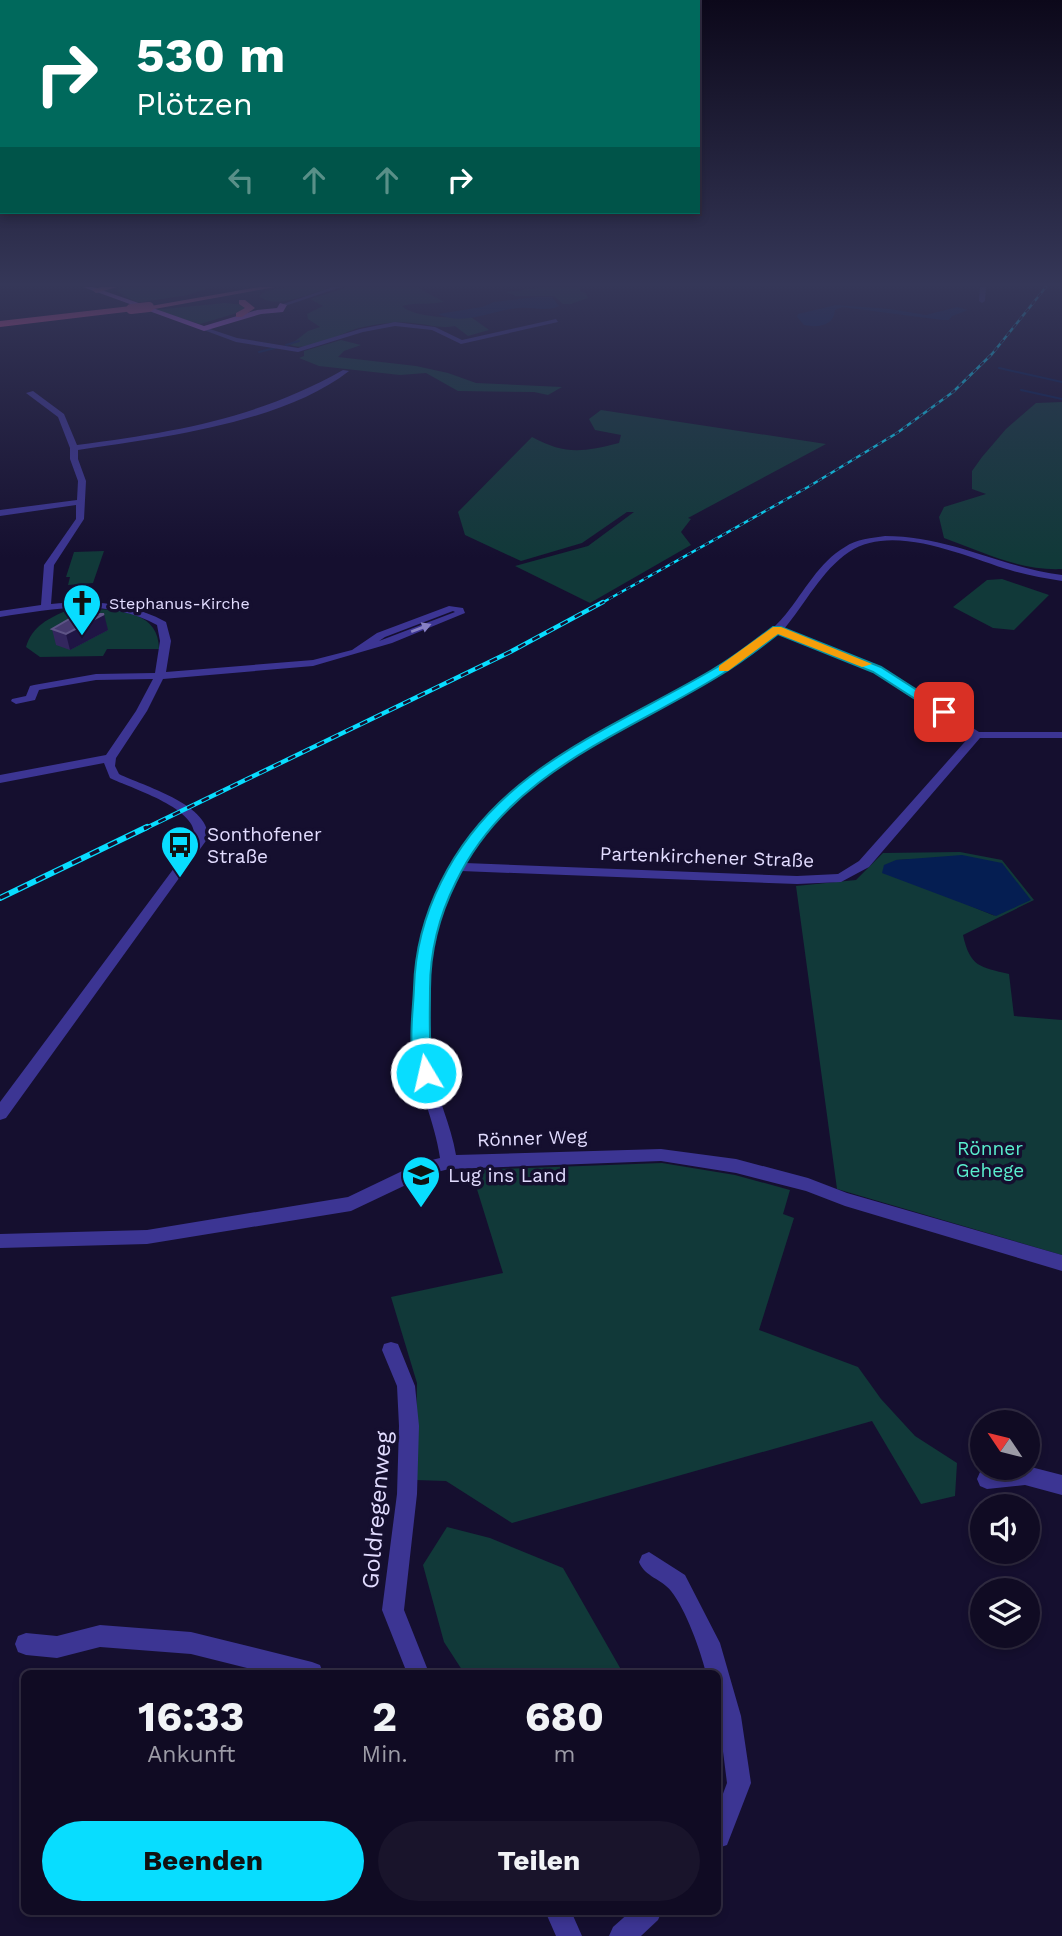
<!DOCTYPE html>
<html lang="de">
<head>
<meta charset="utf-8">
<style>
  :root { --surface:#100b23; --page:#19142b; --text:#f1f3f6; --muted:#9c9ba6; --line:#302b41; --accent:#08ddff }
  body { margin:0; font-family:"Work Sans",sans-serif; background:var(--page); color:var(--text); height:100vh; display:flex; flex-direction:column; font-size:26px; white-space:nowrap }
  * { box-sizing:border-box; margin:0 }
  p { font-size:23px; color:var(--muted) }
  .icon { flex:none; width:38px; height:38px; fill:none; stroke:currentColor; stroke-width:2; stroke-linecap:round; stroke-linejoin:round }
  .map { position:relative; flex:1; overflow:hidden }
  .panel { position:absolute; left:21px; top:1670px; width:700px; height:245px; display:flex; flex-direction:column; background:var(--surface); border-radius:10px; box-shadow:0 4px 10px #0003,0 0 0 2px var(--line) }
  .panel>* { flex:none }
  .top-card { position:absolute; left:0px; top:0px; width:700px; height:214px; box-shadow:0 4px 10px #0003,0 0 0 2px var(--line); background:#00695c; color:#fff; overflow:hidden }
  .needle { width:46px; rotate:305deg }
  .buttons { position:absolute; left:970px; top:1410px; display:grid; gap:14px }
  .buttons a { display:grid; place-items:center; width:70px; height:70px; border-radius:50%; background:var(--surface); box-shadow:0 4px 10px #0003,0 0 0 2px var(--line); font-size:35px }
  .pin { position:absolute; display:grid; place-items:center; width:60px; height:60px; color:#fff; margin:-30px; border-radius:14px; box-shadow:0 4px 10px #0006 }
  .me { position:absolute; width:77px; margin:-38px; rotate:351deg; stroke-linejoin:round; filter:drop-shadow(0 0 5px #0008) }
  .turn { display:flex; align-items:center; gap:24px; height:147px; padding:0 21px; font-size:32px }
  .turn .icon { width:91px; height:91px; stroke-width:2.5 }
  .turn b { display:block; font-size:49px; line-height:60px }
  .lanes { display:flex; align-items:center; height:66px; padding:0 21px; background:#0003; justify-content:center; gap:35px; direction:ltr }
  .lanes .off { opacity:.35 }
  .eta { display:flex; justify-content:space-evenly; align-items:center; height:119px; text-align:center }
  .eta b { font-size:42px; font-weight:700; line-height:49px }
  .primary-button { display:flex; gap:14px; margin-top:auto; padding:14px 21px }
  .primary-button a { flex:1; height:80px; border-radius:42px; background:var(--accent); color:#111; font-size:28px; font-weight:700; line-height:80px; text-align:center }
  .primary-button a+a { background:var(--page); color:var(--text) }
  .map>svg:first-child { display:block }
  .green { fill:#113939; fill-rule:evenodd }
  .water { fill:#051e52 }
  .lines { fill:none; stroke-linecap:round; stroke-linejoin:round }
  .stream { stroke:#051e52; stroke-width:2 }
  .minor { fill:#3c3593; fill-rule:evenodd }
  .major { fill:#cb63ff; fill-rule:evenodd }
  .highway { fill:#ff57a1; fill-rule:evenodd }
  .rail-far2-casing { stroke:#08ddff; stroke-width:2.5 }
  .rail-far1-casing { stroke:#08ddff; stroke-width:4.5 }
  .rail-casing { stroke:#08ddff; stroke-width:6 }
  .rail-far2 { stroke:#150f2f; stroke-width:2; stroke-dasharray:5; stroke-linecap:butt }
  .rail-far1 { stroke:#150f2f; stroke-width:2.5; stroke-dasharray:8; stroke-linecap:butt }
  .rail { stroke:#150f2f; stroke-width:3.5; stroke-dasharray:10; stroke-linecap:butt }
  .highway-bridge { stroke:#ff57a1; stroke-width:10 }
  .wall { fill:#33275e }
  .shaded-wall { fill:#1f1544 }
  .building { fill:#463a6f; stroke:#5e5486; stroke-width:2 }
  .oneway { fill:#8780c4 }
  .route { fill:#08ddff; stroke:#0590a6; stroke-width:2 }
  .slow { fill:#f59e0b }
  .labels { text-anchor:middle; dominant-baseline:central; stroke-width:7; stroke-linejoin:round; paint-order:stroke }
  .far-poi-label { font-size:16px; fill:#e2dcff; stroke:#150f2f; text-anchor:start }
  .poi-label { font-size:19px; fill:#e2dcff; stroke:#150f2f; text-anchor:start }
  .street-label { font-size:19px; fill:#e2dcff; stroke:#150f2f }
  .park-label { font-size:19px; fill:#5aeece; stroke:#150f2f }
  .near-street-label { font-size:23px; fill:#e2dcff; stroke:#150f2f }
</style>
</head>
<body>
<div class="map">
<svg width="1062" height="1936" viewBox="0 0 1062 1936">
  <rect width="100%" height="100%" fill="#150f2f"/>
  <path class="green" d="M123,287H211L188,295L142,302H136L116,291Z
    M288,287H331C313,292 275,311 259,296L266,291Z
    M348,287H417L444,302C430,305 417,302 402,306C415,318 453,318 471,317L489,330L468,336L455,326C440,329 427,324 412,323C396,321 379,324 363,327C340,332 313,353 290,345L308,331L320,327L308,319L307,314L323,306L310,299Z
    M545,287H580V291L586,293L588,298L571,304H563L554,296H516L506,292Z
    M225,303L245,305L247,310L200,324L153,310Z
    M341,340L361,345L344,351L338,357L416,366L448,373L476,383L562,387L548,395L534,392L458,391L426,373L400,375L319,366L299,358L304,356V351Z
    M1062,402V569C1020,571 983,552 944,538L939,517L944,507L986,494L972,489V471L982,457L1006,429L1036,403Z
    M601,410L826,444L688,518L691,519L681,532L691,545L590,603L515,566L588,546L634,512H627L582,543L521,561L465,535L458,512L532,437C565,455 583,452 619,443L621,435L595,430L589,419Z
    M104,551L93,583L68,585L70,577H66L74,552Z
    M1002,579L1049,595L1014,630L993,628L953,607L987,580Z
    M68,610C101,609 159,604 159,649H107L103,656L40,657L26,647C32,626 49,618 68,610Z
    M960,852L1002,860L1034,900L963,935C970,967 980,967 1009,974L1014,1016L1062,1020V1255L837,1189L796,886L856,880L883,853ZM920,859L995,916L949,897L896,860Z
    M662,1163L735,1175L790,1190L783,1214L794,1218L759,1330L858,1367L881,1399L915,1436L957,1463L955,1496L921,1504L872,1421L512,1523L446,1481L415,1480L417,1383L391,1297L503,1273L471,1170Z
    M447,1527L490,1538L563,1568L623,1673H464L444,1642L423,1565Z"/>
  <path class="water" d="M536,297H552L559,306C546,312 533,307 520,308C493,309 467,327 438,314L482,307L494,302Z
    M836,305L890,309L926,315L957,307L968,310L952,316L949,320H942L842,307L835,310C834,326 818,328 804,325L797,317L798,314Z
    M962,855L1002,863L1031,900L996,916L882,873L884,865L896,860Z"/>
  <g class="lines">
    <path class="stream" d="M286,345L299,341
      M259,352L275,348
      M999,368L1062,382
      M1021,390L1062,399"/>
    <path class="minor" d="M333,287H341L285,306L280,305Z
      M980,287H986L985,301L982,303L979,301Z
      M556,319L558,322L461,344L432,330L395,326L363,332L298,352L236,342L201,329L204,327L237,338L298,348L360,329L395,322L435,327L462,340Z
      M343,370L349,371C283,423 159,438 78,450V459L86,481L84,519L54,565L51,604C92,600 129,602 166,622L171,641L166,672L313,660L352,650L377,633L449,606L463,608L465,613L392,643L313,666L163,679L147,711L116,758L115,766L119,774C143,786 210,804 208,838L6,1118L0,1120V1102L192,844C209,811 132,789 110,778L104,763L0,783V775L106,755L136,711L153,679L96,680L39,690L35,700L16,704L11,701L12,699L26,696L30,686L34,685L96,674L155,673L160,641L157,625C108,598 53,609 0,617V611L41,605L44,565L76,519V505L0,516V510L77,500L78,481L70,459V448L58,417L26,393L33,391L64,414L77,445C174,432 256,419 343,370ZM453,611L455,612L379,641L385,637Z
      M885,536C950,536 1000,567 1062,575V581C1044,578 1027,575 1010,570C966,557 893,522 849,552C822,570 805,604 784,629L881,668L979,732H1062V738H980L869,867L841,882L797,884L461,871C431,929 418,1002 431,1066C437,1097 451,1125 456,1155L661,1149L736,1159L808,1178L847,1193L1062,1255V1271L845,1206L806,1191L736,1173L661,1161L449,1169L429,1174L351,1211L147,1244L0,1248V1234L147,1230L348,1197L419,1163L440,1158C435,1121 417,1087 414,1050C404,935 452,827 548,763C610,721 679,692 741,652C758,641 773,630 786,614C804,592 819,562 845,547C856,539 872,538 885,536ZM778,634L873,672L970,736L859,861L838,874L797,876L465,863C529,742 681,718 778,634Z
      M391,1342L398,1344L415,1386L419,1426L417,1494L404,1610L429,1673H407L382,1610L397,1494L399,1426L397,1386L382,1350L384,1344Z
      M1027,1466L1062,1475V1495L1025,1485L987,1489L980,1486L977,1479L980,1472L995,1468H1027Z
      M649,1552L685,1575L720,1643L741,1716L751,1783L727,1845L718,1848V1807L727,1783L718,1712V1673H706C700,1649 686,1610 671,1591C662,1579 645,1577 639,1562L642,1555Z
      M100,1625L191,1632L312,1662L320,1665L323,1673H267L191,1654L100,1647L57,1658L26,1655L18,1652L15,1644L18,1636L26,1633L57,1636Z
      M545,1911H571L582,1936H556Z
      M631,1911H662L658,1920L641,1936H609L613,1927Z"/>
    <path class="major" d="M83,287H93L204,326L257,310L277,308L280,303L287,305L283,312L261,314L204,331Z"/>
    <path class="highway" d="M101,287H117L96,293L92,290Z
      M259,287H275L149,310L145,307Z
      M239,300H245L255,308L242,317H236V313L245,308L239,304Z
      M131,306L134,311L0,327V321Z"/>
    <defs>
      <path id="rail-far2" d="M600,604L808,487L897,433L953,392L992,354L1046,287"/>
      <path id="rail-far1" d="M144,829L510,652L603,602"/>
      <path id="rail" d="M0,898L147,827"/>
    </defs>
    <use href="#rail-far2" class="rail-far2-casing"/>
    <use href="#rail-far1" class="rail-far1-casing"/>
    <use href="#rail" class="rail-casing"/>
    <use href="#rail-far2" class="rail-far2"/>
    <use href="#rail-far1" class="rail-far1"/>
    <use href="#rail" class="rail"/>
    <path class="highway-bridge" d="M131,309L149,307"/>
  </g>
  <path class="wall" d="M52,629L108,630L70,650L56,645Z"/>
  <path class="shaded-wall" d="M104,614L108,630L70,650L66,634Z"/>
  <path class="building" d="M78,614H104L66,634L52,629Z"/>
  <defs><path id="oneway-solid" d="M-6-.8H1V-3.2L6.5 0L1 3.2V.8H-6Z" transform="scale(1.75)"/></defs>
  <use class="oneway" href="#oneway-solid" transform="translate(421 628) rotate(-21)"/>
  <linearGradient id="sky" x2="0" y2="1"><stop stop-color="#0c081a"/><stop offset="0.51" stop-color="#353758"/><stop offset="1" stop-color="#353758" stop-opacity="0"/></linearGradient>
  <rect width="1062" height="558" fill="url(#sky)"/>
  <path class="route" d="M773,627H781L881,667L951,712L944,716L940,715L873,672L778,634C760,648 742,662 722,674C624,735 509,771 456,882C439,916 430,951 430,989C430,1018 428,1045 435,1073L433,1078H420C406,1052 413,1016 414,988C415,951 424,916 441,882C496,769 610,730 712,670C733,658 753,642 773,627Z"/>
  <path class="slow" d="M773,627H781L872,664L862,667L778,634L728,671H719V666Z"/>
  <defs>
    <symbol id="church-pin" viewBox="-11 -11 22 30"><path d="M0 17L-7.5 6A9.5 9.5 0 1 1 7.5 6Z" fill="#08ddff" stroke="#150f2f"/><path d="M-1.2-6h2.4v3.5h3.3v2.4h-3.3V6h-2.4V-.1h-3.3v-2.4h3.3Z" fill="#111"/></symbol>
    <symbol id="bus-pin" viewBox="-11 -11 22 30"><path d="M0 17L-7.5 6A9.5 9.5 0 1 1 7.5 6Z" fill="#08ddff" stroke="#150f2f"/><path d="M-5-6H5V4H4V6H2V4H-2V6H-4V4H-5ZM-3.5-4V0h7V-4ZM-3.5 1.2v1.5H-2V1.2ZM2 1.2v1.5H3.5V1.2Z" fill="#111"/></symbol>
    <symbol id="school-pin" viewBox="-11 -11 22 30"><path d="M0 17L-7.5 6A9.5 9.5 0 1 1 7.5 6Z" fill="#08ddff" stroke="#150f2f"/><path d="M0-5L7-2L0 1L-7-2ZM-4 1L0 2.5L4 1V4Q0 6-4 4Z" fill="#111"/></symbol>
  </defs>
  <g fill-rule="evenodd">
    <use href="#church-pin" x="60" y="581" width="44" height="60"/>
    <use href="#bus-pin" x="158" y="823" width="44" height="60"/>
    <use href="#school-pin" x="399" y="1153" width="44" height="60"/>
  </g>
  <g class="labels">
    <g class="far-poi-label">
      <text x="109" y="603">Stephanus-Kirche</text>
    </g>
    <g class="poi-label">
      <text x="207" y="834">Sonthofener<tspan x="207" dy="22">Straße</tspan></text>
      <text x="448" y="1175">Lug ins Land</text>
    </g>
    <g class="street-label">
      <text transform="translate(707 857) rotate(2)">Partenkirchener Straße</text>
      <text transform="translate(532 1138) rotate(-2)">Rönner Weg</text>
    </g>
    <g class="park-label">
      <text x="990" y="1148">Rönner<tspan x="990" dy="22">Gehege</tspan></text>
    </g>
    <g class="near-street-label">
      <text transform="translate(377 1510) rotate(-85)">Goldregenweg</text>
    </g>
  </g>
</svg>
<div class="buttons">
<a><svg class="needle" viewBox="-14 -14 28 28"><path d="M0-13l5 13h-10z" fill="#e53935"/><path d="M0 13l5-13h-10z" fill="#9c9ba6"/></svg></a>
<a><svg class="icon" aria-label="sound" viewBox="0 0 24 24"><path d="M4 9h4l5-4v14l-5-4H4zM17 9q2 3 0 6"/></svg></a>
<a><svg class="icon" aria-label="layers" viewBox="0 0 24 24"><path d="M12 4l9 5-9 5-9-5zM3 14l9 5 9-5"/></svg></a>
</div>
<div class="pin" style="left:944px;top:712px;background:#d93025"><svg class="icon" aria-label="arrive" viewBox="0 0 24 24"><path d="M6 21V4h12l-3 4 3 4H6"/></svg></div>
<svg class="me" style="left:426px;top:1073px" viewBox="-20 -20 40 40"><circle r="17" fill="#08ddff" stroke="#fff" stroke-width="3"/><path d="M0-11L8 9 0 5-8 9z" fill="#fff"/></svg>
<div class="top-card">
<div class="turn"><svg class="icon" aria-label="right" viewBox="0 0 24 24"><path d="M7 20v-9h11M14 6l5 5-5 5"/></svg><div><b>530 m</b>Plötzen</div></div>
<div class="lanes"><svg class="icon off" aria-label="left" viewBox="0 0 24 24"><path d="M17 20v-9H6M10 6l-5 5 5 5"/></svg><svg class="icon off" aria-label="ahead" viewBox="0 0 24 24"><path d="M12 20V5M6 11l6-6 6 6"/></svg><svg class="icon off" aria-label="ahead" viewBox="0 0 24 24"><path d="M12 20V5M6 11l6-6 6 6"/></svg><svg class="icon" aria-label="right" viewBox="0 0 24 24"><path d="M7 20v-9h11M14 6l5 5-5 5"/></svg></div>
</div>
<section class="panel">
<div class="eta">
<div><b>16:33</b><p>Ankunft</p></div>
<div><b>2</b><p>Min.</p></div>
<div><b>680</b><p>m</p></div>
</div>
<div class="primary-button"><a>Beenden</a><a>Teilen</a></div>
</section>
</div>
</body>
</html>
